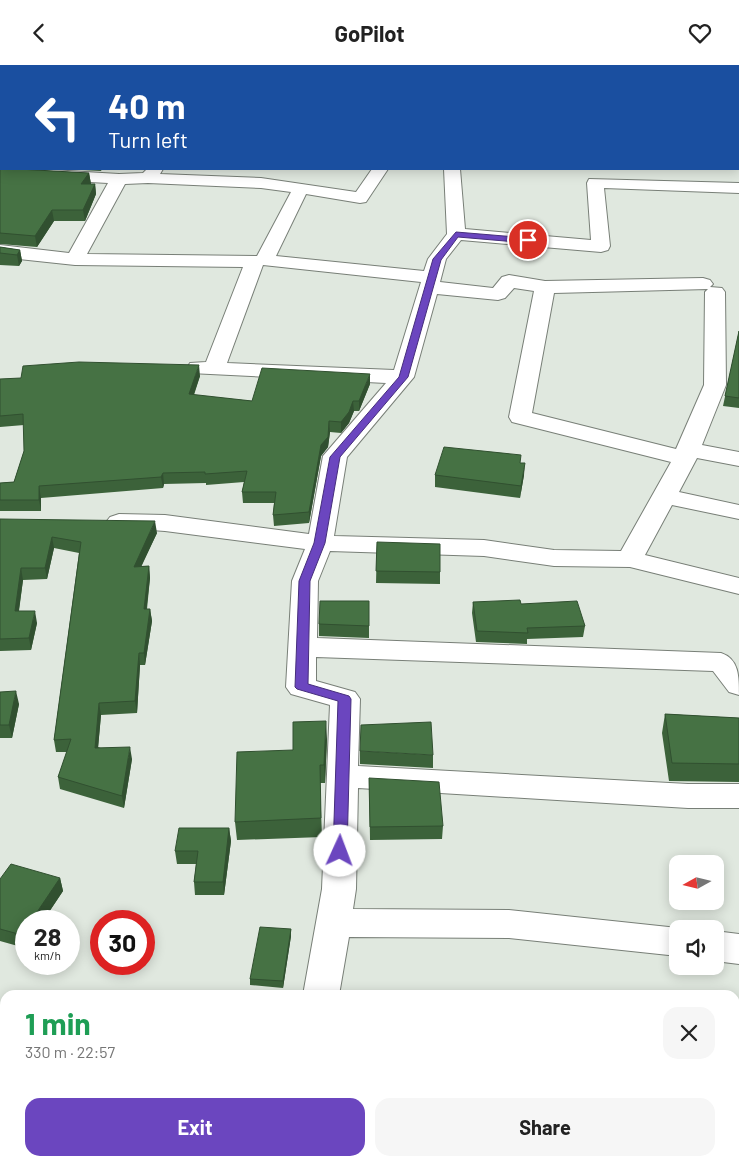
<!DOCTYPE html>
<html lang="en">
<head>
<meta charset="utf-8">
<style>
  :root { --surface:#fff; --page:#f6f6f6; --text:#222; --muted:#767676; --accent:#6b46bf }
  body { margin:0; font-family:Barlow,sans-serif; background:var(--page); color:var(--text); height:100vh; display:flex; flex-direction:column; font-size:19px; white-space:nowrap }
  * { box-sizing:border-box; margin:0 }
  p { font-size:16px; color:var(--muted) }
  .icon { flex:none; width:28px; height:28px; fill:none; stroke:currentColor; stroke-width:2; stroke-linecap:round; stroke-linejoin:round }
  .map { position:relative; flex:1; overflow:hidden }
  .sheet { position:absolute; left:0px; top:925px; width:740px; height:176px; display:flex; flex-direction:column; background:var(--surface); border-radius:15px 15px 0 0; box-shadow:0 2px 12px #0003 }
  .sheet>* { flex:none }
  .top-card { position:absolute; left:0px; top:0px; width:740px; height:105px; box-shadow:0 2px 12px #0003; background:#1a4fa0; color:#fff; overflow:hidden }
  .needle { width:32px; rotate:262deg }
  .controls { position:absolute; left:669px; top:790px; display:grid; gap:10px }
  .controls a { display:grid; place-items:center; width:55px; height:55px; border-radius:10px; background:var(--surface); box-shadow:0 2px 12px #0003; font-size:25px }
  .speed { position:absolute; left:15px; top:845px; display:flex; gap:10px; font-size:25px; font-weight:700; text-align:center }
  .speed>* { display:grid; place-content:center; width:65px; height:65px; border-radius:50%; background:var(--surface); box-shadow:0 2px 12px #0003; line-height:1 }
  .speed small { font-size:12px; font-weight:400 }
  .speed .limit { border:8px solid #d22; background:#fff; color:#111 }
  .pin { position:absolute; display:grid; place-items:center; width:42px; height:42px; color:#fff; margin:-21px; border:2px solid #fff; border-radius:50%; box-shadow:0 1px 5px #0007 }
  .me { position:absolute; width:55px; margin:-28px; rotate:2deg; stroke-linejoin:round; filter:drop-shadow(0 0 4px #0008) }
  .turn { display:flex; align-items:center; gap:18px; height:105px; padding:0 25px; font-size:22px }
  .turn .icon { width:65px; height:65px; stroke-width:2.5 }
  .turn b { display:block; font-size:35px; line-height:42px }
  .round { display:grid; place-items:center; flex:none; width:52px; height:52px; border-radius:15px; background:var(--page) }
  .headline { display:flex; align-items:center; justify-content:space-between; height:85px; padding:0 25px }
  h1 { font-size:30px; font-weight:700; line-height:38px; color:#1e9e55 }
  .button { display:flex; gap:10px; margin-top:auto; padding:10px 25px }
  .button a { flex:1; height:58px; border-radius:15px; background:var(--accent); color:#fff; font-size:20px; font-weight:700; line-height:58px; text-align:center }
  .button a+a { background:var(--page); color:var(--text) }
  header { display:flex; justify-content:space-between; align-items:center; height:65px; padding:0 25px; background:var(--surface); font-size:22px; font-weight:700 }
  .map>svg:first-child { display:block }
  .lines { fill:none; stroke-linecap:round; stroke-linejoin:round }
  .minor-casing { stroke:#787f77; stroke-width:2 }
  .tertiary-casing { stroke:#787f77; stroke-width:2 }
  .minor { fill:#fff; fill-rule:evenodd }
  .tertiary { fill:#fff; fill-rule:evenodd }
  .wall { fill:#3c623a }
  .shaded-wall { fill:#315030 }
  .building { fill:#467244; stroke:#315030 }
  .route { fill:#6b46bf; stroke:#462e7c }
</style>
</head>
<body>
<header><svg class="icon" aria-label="back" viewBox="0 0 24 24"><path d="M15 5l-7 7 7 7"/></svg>GoPilot<svg class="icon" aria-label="heart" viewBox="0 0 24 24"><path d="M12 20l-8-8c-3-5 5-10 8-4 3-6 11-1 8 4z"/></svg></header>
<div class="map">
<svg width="739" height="1101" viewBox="0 0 739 1101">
  <rect width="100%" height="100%" fill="#e0e8df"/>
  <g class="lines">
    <defs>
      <path id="minor" d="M0,102L119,109L143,108L147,104H163L160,109L261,113L356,127L372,104H388L366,137L360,138L306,129L276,191L424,206L428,194L447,169L444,104H460L465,164L591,175L587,118L589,114L739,118V128L604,123L610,181L608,185L601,187L461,175L446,194L440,217L493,223L502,212L509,210L545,216L703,213L710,215L713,219L710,222L722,223L725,227L726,320L702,380L739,387V401L697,393L679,427L739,440V454L672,440L645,490L739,513V529L630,502L554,501L484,491L330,486L318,516L317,573L721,588C739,594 739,611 739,630L729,627L713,606L316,592V616L355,627L360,634L358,701L688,719H739V743H688L358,723L356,824L353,844L509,845L678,863L682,864H678V891L509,873L349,872L339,930H303L322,824L330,640L291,629L286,622L292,516L305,484L165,466L110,462L106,457L110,452L119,449L165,450L309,469L323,391L386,318L190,308L187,303L190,298L206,297L243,202L75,200L0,192V180L69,188L108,118L0,112ZM148,118L261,123L291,127L257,191L87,189L125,119ZM263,200L421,217L394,305L227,298ZM514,223L534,226L509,352L512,357L671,397L621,486L554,485L484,475L334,471L347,392L414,312L437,229L498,235L505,233ZM708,224L705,227L704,320L676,384L532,348L554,228Z
        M715,866L739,869V899L715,896Z
        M317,1096H358L359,1101H317Z"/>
      <path id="tertiary" d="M0,68H1V78H0Z"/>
    </defs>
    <use href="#minor" class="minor-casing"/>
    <use href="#tertiary" class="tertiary-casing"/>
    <use href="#minor" class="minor"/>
    <use href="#tertiary" class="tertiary"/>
  </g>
  <path class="wall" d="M0,0H739V6V1H1Z
    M0,103L89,108L91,119H95L96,129L85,156H54L37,182L0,179Z
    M62,104H102L101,106Z
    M0,182L20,185L22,196L19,201L0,200Z
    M739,266V343L723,341Z
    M200,311L194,330L252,336L370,319L359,346H354L349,358L341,368L330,367L328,382L321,391L309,458L274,461L273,450L274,438H243L242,427L244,417L206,420V418L164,419L163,423L41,433V446H0V418L14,417L24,386V360L0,362V314Z
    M520,398L524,410L520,433L435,422V410Z
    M0,454L157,468L141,501H149L150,513L147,544H150L152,556L145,600H140L137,648L101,650L98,682L132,694L124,743L60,724L58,712L67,687H56L54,675L79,488L54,483L47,514L23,515L19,546L37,558L31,585L0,586Z
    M377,477L440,507V519L376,518Z
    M369,536V573L319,571V559Z
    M473,537L521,539L585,561L583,572L527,574V579L476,577L472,548Z
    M0,627L19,639L12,673H0Z
    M665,649L739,653V717L669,716L662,668Z
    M327,674L325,718H320L322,772L237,775L235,757L293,685Z
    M360,686L433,690V703L360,699Z
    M369,713L443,761L442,774L370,775Z
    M229,763L231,776L224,830H195L194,817L196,799H177L175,786Z
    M60,813L63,826L25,883L0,876V814Z
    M291,864V871L283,923L250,920V914Z
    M607,1096H694L696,1101H608Z"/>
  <path class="shaded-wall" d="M302,0H316V1H296Z
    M89,108L91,119H81Z
    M95,119L96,129L85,156L83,145Z
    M52,145L54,156L37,182L35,171Z
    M20,185L22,196L19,201L17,190Z
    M199,300L200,311L190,340L189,329Z
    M370,309V319L359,346V336Z
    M353,336L354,346L349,358L341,368V357Z
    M329,356L330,367L328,382L321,391L309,458V447L321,380Z
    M525,398L524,410L520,433L521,421Z
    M163,408L164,419L163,423L161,412Z
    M39,421L41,433V446L39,435Z
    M155,456L157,468L136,513L134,502Z
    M52,472L54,483L47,514L45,503Z
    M149,501L150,513L145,556L144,544Z
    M21,503L23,515L17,558L15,546Z
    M150,544L152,556L145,600L144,588Z
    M35,546L37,558L31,585L29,573Z
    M139,588L140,600L137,648L135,636Z
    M16,626L19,639L12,673L9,660Z
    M99,638L101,650L97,695L95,683Z
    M326,656L327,674L325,718L324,700Z
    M130,682L132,694L124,743L122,731Z
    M229,763L231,776L224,830L223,817Z
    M60,813L63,826L43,856H31Z
    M26,864V882L25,883L22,870Z
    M291,864V871L283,923V916Z"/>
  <path class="building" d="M1,0H302L296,1L1,2Z
    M312,0H727V1H310Z
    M1,4V63L0,61V5Z
    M0,103L89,108L81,119H95L83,145H52L35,171L0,168Z
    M0,182L20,185L17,190L0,188Z
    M739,266V333L725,331Z
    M79,297L199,300L189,329L252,336L262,303L370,309L359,336H353L349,347L341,357L329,356L328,372L321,380L309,447L273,450L276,427H242L247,406L205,409V407L163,408L161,412L39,421V435H0V418L14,417L24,386L23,349L0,351V314L21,313L23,301Z
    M444,382L521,390L520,398H525L521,421L435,410Z
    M0,454L155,456L134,502L149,501L144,544H150L144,588H139L135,636L99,638L95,683L130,682L122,731L58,712L71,674L54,675L81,477L52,472L45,503H21L15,546H35L29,573L0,574Z
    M377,477L440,479V507L376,506Z
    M520,535L521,539L577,536L585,561L527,563L528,568L477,566L473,537Z
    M320,536H369V561L319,559Z
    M16,626L9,660H0V627Z
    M665,649L739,653V699L672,698Z
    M326,656L324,700H320L321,753L235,757L237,687L293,685V657Z
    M431,657L433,690L360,686L361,660Z
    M369,713L439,717L443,761L370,762Z
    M179,763H229L223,817H194L198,786H175Z
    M11,799L60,813L31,856H26V864L22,870L0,864V814Z
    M260,862L291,864L283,916L250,914Z
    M614,1096H694L696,1101H615Z"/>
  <path class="route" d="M456,167L528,173L532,175L528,178L458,172L441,195L408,312L340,392L325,478L310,516L308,619L349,631L351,634L347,786L340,792L333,786L338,636L297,624L295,622L299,516L314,478L330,392L399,312L433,194Z"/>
</svg>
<div class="controls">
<a><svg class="needle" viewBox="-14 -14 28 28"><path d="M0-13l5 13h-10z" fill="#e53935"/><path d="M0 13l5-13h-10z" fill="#767676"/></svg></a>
<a><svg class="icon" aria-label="sound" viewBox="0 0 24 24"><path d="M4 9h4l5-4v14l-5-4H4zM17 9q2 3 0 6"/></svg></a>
</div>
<div class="speed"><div>28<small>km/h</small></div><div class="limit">30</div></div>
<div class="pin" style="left:528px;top:175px;background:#d93025"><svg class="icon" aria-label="arrive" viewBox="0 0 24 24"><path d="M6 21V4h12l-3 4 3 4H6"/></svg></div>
<svg class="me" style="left:340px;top:786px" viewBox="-20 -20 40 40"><circle r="19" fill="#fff"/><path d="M0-13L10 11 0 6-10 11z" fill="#6b46bf"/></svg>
<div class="top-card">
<div class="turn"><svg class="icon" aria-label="left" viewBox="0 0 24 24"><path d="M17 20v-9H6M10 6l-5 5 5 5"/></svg><div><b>40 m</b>Turn left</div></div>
</div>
<section class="sheet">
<div class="headline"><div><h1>1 min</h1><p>330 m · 22:57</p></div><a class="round"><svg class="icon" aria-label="close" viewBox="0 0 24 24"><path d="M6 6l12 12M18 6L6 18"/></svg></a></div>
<div class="button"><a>Exit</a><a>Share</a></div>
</section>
</div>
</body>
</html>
